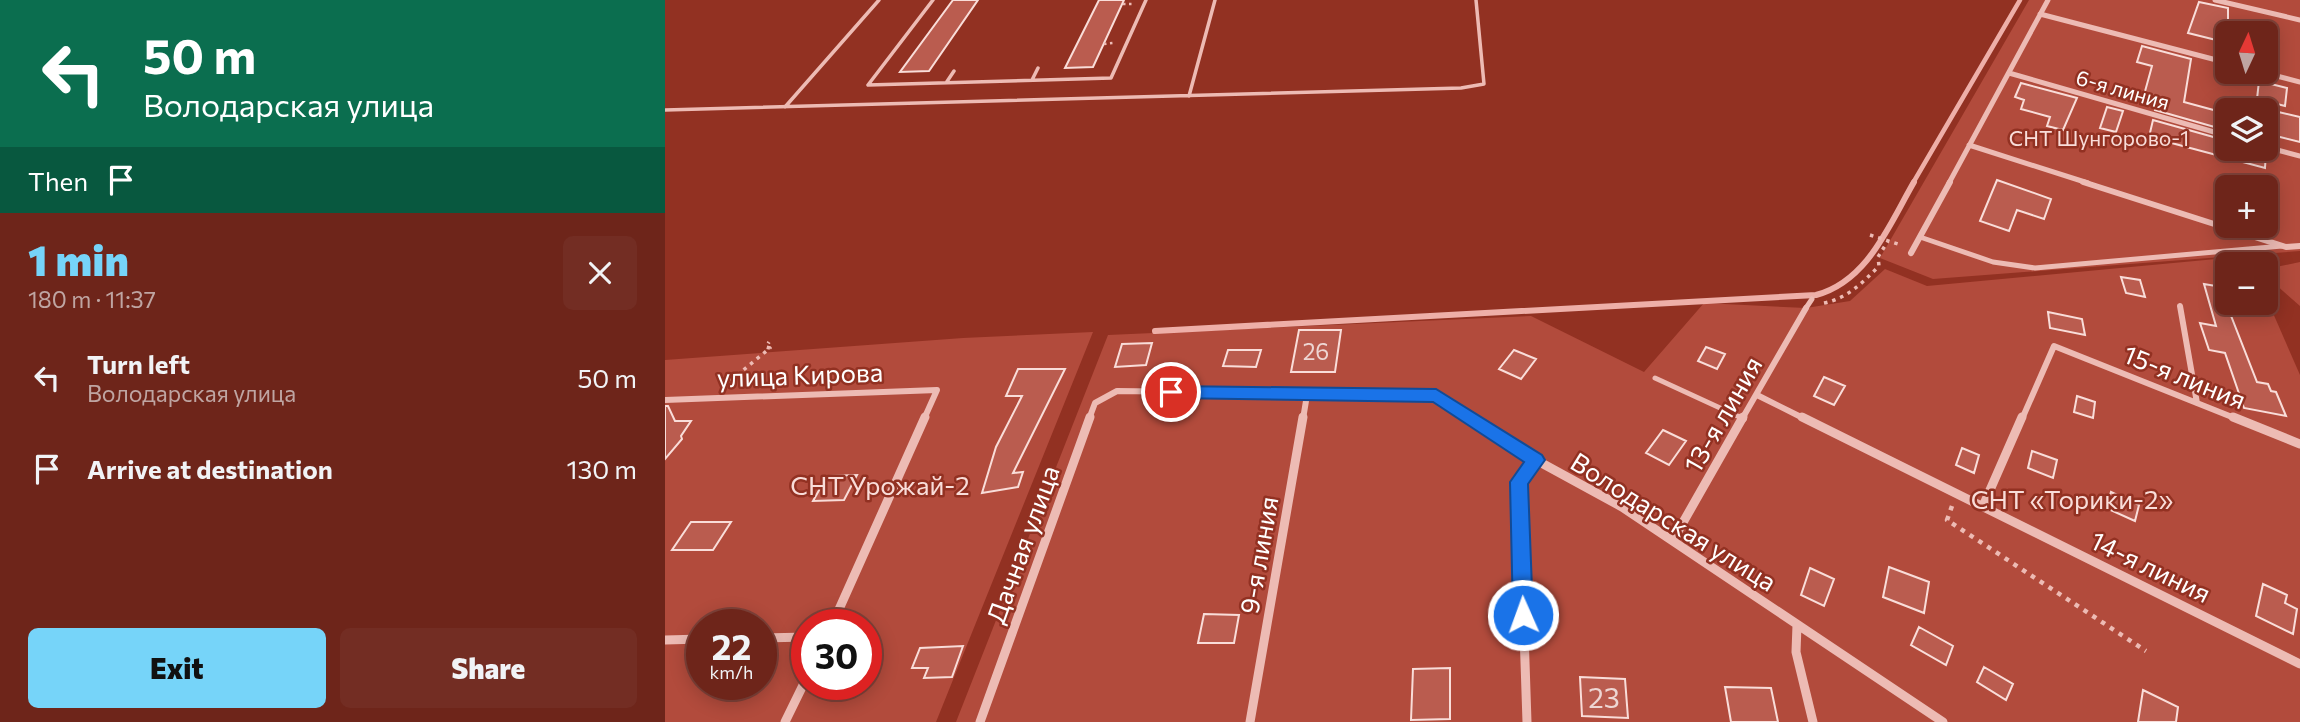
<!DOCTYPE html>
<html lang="en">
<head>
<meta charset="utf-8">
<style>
  :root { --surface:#6e251a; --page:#732d23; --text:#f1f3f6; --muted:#bfa5a2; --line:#804239; --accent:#76d4f9 }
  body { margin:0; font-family:Commissioner,sans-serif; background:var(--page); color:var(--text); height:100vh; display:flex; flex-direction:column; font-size:26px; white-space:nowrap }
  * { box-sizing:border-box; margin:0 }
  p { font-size:23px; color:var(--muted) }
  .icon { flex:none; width:38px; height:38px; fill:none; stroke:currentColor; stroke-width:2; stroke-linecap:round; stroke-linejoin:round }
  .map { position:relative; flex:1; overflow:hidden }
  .panel { display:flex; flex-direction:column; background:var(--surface); width:665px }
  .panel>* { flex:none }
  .top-card { background:#0b6e4f; color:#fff; overflow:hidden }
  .needle { width:46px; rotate:4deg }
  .tools { position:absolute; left:1550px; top:21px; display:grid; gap:14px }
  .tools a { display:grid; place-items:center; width:63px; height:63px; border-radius:10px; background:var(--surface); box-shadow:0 4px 18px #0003,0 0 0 2px var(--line); font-size:35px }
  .speed { position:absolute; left:21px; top:609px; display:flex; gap:14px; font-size:35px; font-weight:700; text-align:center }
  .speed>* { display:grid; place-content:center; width:91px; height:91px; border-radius:50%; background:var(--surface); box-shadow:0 4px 18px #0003,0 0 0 2px var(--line); line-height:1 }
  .speed small { font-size:18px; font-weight:400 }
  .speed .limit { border:10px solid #d22; background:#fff; color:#111 }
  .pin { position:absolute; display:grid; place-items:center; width:60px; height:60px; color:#fff; margin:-30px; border:4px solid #fff; border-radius:50%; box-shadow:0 2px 7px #0007 }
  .me { position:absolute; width:77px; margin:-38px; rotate:358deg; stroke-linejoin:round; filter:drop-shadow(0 0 5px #0008) }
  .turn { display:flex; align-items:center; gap:24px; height:147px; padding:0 28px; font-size:32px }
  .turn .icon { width:91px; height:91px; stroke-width:2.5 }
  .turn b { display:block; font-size:49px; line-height:60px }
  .then { display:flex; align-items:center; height:66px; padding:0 28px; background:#0003; gap:14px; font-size:26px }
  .round { display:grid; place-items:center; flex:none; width:74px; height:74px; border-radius:10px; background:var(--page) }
  .head { display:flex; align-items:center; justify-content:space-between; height:119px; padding:0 28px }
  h1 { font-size:42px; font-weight:800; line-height:52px; color:var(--accent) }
  .cta { display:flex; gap:14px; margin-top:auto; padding:14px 28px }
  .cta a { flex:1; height:80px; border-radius:10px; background:var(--accent); color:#111; font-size:28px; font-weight:800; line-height:80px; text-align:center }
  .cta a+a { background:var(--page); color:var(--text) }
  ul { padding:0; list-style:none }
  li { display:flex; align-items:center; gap:21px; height:91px; padding:0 28px }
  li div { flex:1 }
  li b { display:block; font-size:26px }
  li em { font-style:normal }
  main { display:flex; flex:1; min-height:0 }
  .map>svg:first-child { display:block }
  .green { fill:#b24b3c; fill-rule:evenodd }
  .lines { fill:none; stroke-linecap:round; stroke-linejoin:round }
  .stream-far1 { stroke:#eeafa8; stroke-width:4.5 }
  .stream { stroke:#eeafa8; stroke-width:6 }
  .building { fill:#ba5c4f; stroke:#f9ddd9; stroke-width:2 }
  .path-far2 { stroke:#edbbb4; stroke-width:2.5; stroke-dasharray:2.5 3.5; stroke-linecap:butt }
  .path-far1 { stroke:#edbbb4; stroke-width:3.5; stroke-dasharray:3.5 5; stroke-linecap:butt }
  .path { stroke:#edbbb4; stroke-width:4.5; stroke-dasharray:4.5 6; stroke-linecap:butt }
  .lane-far2 { stroke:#edbbb4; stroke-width:3.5 }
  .lane-far1 { stroke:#edbbb4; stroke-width:5 }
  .lane { stroke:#edbbb4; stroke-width:6 }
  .street-far2 { stroke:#edbbb4; stroke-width:5 }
  .street-far1 { stroke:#edbbb4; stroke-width:6 }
  .street { stroke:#edbbb4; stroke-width:9 }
  .route { fill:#1a73e8; stroke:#114b97; stroke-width:2 }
  .labels { text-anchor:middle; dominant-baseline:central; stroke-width:5; stroke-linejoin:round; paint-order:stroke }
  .far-street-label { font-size:21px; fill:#fff; stroke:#923122 }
  .far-park-label { font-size:21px; fill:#f9ddd9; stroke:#923122 }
  .number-label { font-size:23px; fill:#eed6d3 }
  .street-label { font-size:26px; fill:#fff; stroke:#923122 }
  .park-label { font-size:26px; fill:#f9ddd9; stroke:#923122 }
  .near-number-label { font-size:28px; fill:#eed6d3 }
</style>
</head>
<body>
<main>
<section class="panel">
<div class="top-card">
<div class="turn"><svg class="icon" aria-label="left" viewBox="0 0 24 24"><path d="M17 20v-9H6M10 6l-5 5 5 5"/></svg><div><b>50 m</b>Володарская улица</div></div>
<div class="then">Then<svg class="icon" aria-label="arrive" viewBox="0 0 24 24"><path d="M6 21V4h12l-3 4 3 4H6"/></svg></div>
</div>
<div class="head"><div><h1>1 min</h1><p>180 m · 11:37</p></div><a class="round"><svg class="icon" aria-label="close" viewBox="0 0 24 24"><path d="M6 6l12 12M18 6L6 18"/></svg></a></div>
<ul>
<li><svg class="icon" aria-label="left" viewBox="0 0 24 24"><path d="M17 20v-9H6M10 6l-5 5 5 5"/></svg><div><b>Turn left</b><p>Володарская улица</p></div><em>50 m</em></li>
<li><svg class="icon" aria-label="arrive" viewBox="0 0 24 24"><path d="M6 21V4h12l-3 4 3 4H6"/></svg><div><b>Arrive at destination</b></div><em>130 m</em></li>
</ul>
<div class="cta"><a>Exit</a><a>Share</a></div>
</section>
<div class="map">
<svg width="1635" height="722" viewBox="0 0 1635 722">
  <rect width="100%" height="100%" fill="#923122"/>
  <path class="green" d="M1364,0H1635V251L1268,279L1215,258ZM1563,33H1601V72H1563ZM1563,110H1601V149H1563ZM1563,187H1601V226H1563Z
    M1583,256L1587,264H1563V303H1601V297L1635,375V722H291L443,335L866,316L979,372L1039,303L1141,308L1185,301L1220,269L1262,286Z
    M1635,262V306L1601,276V269Z
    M428,332L271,722H0V360L298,338ZM37,625H96V684H37ZM142,625H201V684H142Z"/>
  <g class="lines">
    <path class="stream-far1" d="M1248,183L1355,0"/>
    <path class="stream" d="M490,331L1151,295C1203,281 1224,225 1249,182"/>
  </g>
  <path class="building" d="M288,0H313L264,71L235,72Z
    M434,0H459L428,67L400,68Z
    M1534,2L1563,8V43L1523,33Z
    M1477,46L1526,59L1519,102L1556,112L1553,128L1490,110L1493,99L1479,95L1487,66L1472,62Z
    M1594,81L1622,88L1620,106L1592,99Z
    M1356,83L1412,98L1398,130L1382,126L1385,117L1356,109L1359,100L1350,97Z
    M1442,107L1458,111L1451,132L1435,128Z
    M1605,110L1635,117V142L1603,134Z
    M1488,120L1552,138L1563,143V149H1596L1601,152L1600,168L1484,137Z
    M1332,180L1386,199L1379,219L1352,210L1344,231L1315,221Z
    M1456,277L1475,280L1480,297L1461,293Z
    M1539,284L1563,288V308L1592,382L1603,384L1606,391L1611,392L1621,416L1579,408L1560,353L1544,350L1535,323L1551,326Z
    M1383,312L1417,319L1420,335L1385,328Z
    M634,330H676L670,372H626Z
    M487,343L481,365L450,367L457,344Z
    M1041,347L1060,354L1052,369L1033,361Z
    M563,350H596L591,367L558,366Z
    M849,350L871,359L856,379L834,369Z
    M353,369H400L348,473L358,472L353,487L317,493L331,447L357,396H341Z
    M1159,377L1180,386L1169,405L1149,396Z
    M1412,396L1430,402L1428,418L1409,412Z
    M0,406H3L10,421H26L16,436L17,439L0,459Z
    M998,430L1021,441L1004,465L981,453Z
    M1297,448L1314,455L1309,473L1291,465Z
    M1367,451L1392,460L1388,478L1363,468Z
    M192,475L179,500L148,501L162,476Z
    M1446,492L1474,505L1470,521L1441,508Z
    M26,522H66L48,550H7Z
    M1224,567L1264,582L1259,613L1218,597Z
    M1145,568L1169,579L1159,606L1136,595Z
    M1598,584L1622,595L1620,603L1632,609L1628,634L1591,616Z
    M539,614L574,615L569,643H533Z
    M1254,627L1288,646L1281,665L1246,645Z
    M298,646L287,677L259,678L263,668H247L255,648Z
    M1319,667L1348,684L1341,700L1312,682Z
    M785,668V719L746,720L748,669Z
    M915,677L960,679L963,718L917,716Z
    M1060,687L1106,688L1113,722H1066Z
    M1478,690L1513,707L1511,722H1473Z"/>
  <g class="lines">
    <path class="path-far2" d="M458,4H469
      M439,44L448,43"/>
    <path class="path-far1" d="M1205,235L1236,245
      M1159,303C1183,298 1197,283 1214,266L1213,257L1223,241
      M59,386L105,348L101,347L104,342"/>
    <path class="path" d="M1287,506L1282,520L1481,651"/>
    <path class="lane-far2" d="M268,0L203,85L446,78L481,0
      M367,80L373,68
      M281,83L289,71
      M524,96L550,0
      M120,107L214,0
      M0,110L796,88L819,84L811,0"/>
    <path class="lane-far1" d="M1255,237L1328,262L1370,268L1617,246
      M1141,308L1147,299
      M990,378L1079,419"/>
    <path class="lane" d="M1075,417L1079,419"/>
    <path class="street-far2" d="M1550,0L1635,20
      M1375,14L1563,63
      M1596,72L1635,82
      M1344,73L1563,136
      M1304,145L1423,183
      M1601,147L1635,156
      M1284,183L1383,0"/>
    <path class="street-far1" d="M1418,182L1621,247L1635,246
      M1246,253L1285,182
      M1515,306L1532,403
      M1092,395L1140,419
      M0,400L272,390L259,419
      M424,419L430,403L452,391L771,395L808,419
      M638,419L642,395
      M1077,419L1141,308
      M1357,419L1389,346L1572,419"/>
    <path class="street" d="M805,417L871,460L957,507L1278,722
      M1137,417L1635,664
      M1568,417L1635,444
      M1318,506L1357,417
      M1008,540L1078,417
      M167,625L260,417
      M1132,625L1131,652L1148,722
      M96,638L142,637
      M0,640L37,639
      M120,722L142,677
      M315,722L425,417
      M585,722L638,417
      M862,722L854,482L871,460"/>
  </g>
  <path class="route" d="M506,386L771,389L877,455L880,460L863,484L868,615L865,622L858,625L851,622L848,615L845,482L859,462L768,402L506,398L498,392Z"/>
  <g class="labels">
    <g class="far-street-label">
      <text transform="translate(1458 89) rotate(16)">6-я линия</text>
    </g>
    <g class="far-park-label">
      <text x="1434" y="137">СНТ Шунгорово-1</text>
    </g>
    <g class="number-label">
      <text x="651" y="351">26</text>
    </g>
    <g class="street-label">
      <text transform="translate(135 374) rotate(-2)">улица Кирова</text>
      <text transform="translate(1520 376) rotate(22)">15-я линия</text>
      <text transform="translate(1057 414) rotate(-60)">13-я линия</text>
      <text transform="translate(1009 521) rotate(32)">Володарская улица</text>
      <text transform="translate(357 544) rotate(-70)">Дачная улица</text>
      <text transform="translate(593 555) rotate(-80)">9-я линия</text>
      <text transform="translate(1486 566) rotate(26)">14-я линия</text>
    </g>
    <g class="park-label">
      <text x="215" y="484">СНТ Урожай-2</text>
      <text x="1407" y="498">СНТ «Торики-2»</text>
    </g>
    <g class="near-number-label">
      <text x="939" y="697">23</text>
    </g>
  </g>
</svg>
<div class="tools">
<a><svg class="needle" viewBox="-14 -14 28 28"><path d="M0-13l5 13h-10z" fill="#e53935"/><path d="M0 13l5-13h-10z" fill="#bfa5a2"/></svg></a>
<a><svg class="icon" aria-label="layers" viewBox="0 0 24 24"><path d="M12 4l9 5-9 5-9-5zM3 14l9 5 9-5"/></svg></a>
<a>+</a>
<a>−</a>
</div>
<div class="speed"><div>22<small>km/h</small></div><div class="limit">30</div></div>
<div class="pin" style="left:506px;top:392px;background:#d93025"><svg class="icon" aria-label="arrive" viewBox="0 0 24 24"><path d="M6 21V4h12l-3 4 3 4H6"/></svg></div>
<svg class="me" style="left:858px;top:615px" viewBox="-20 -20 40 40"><circle r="17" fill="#1a73e8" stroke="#fff" stroke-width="3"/><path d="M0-11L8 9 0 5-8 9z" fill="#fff"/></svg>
</div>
</main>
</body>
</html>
